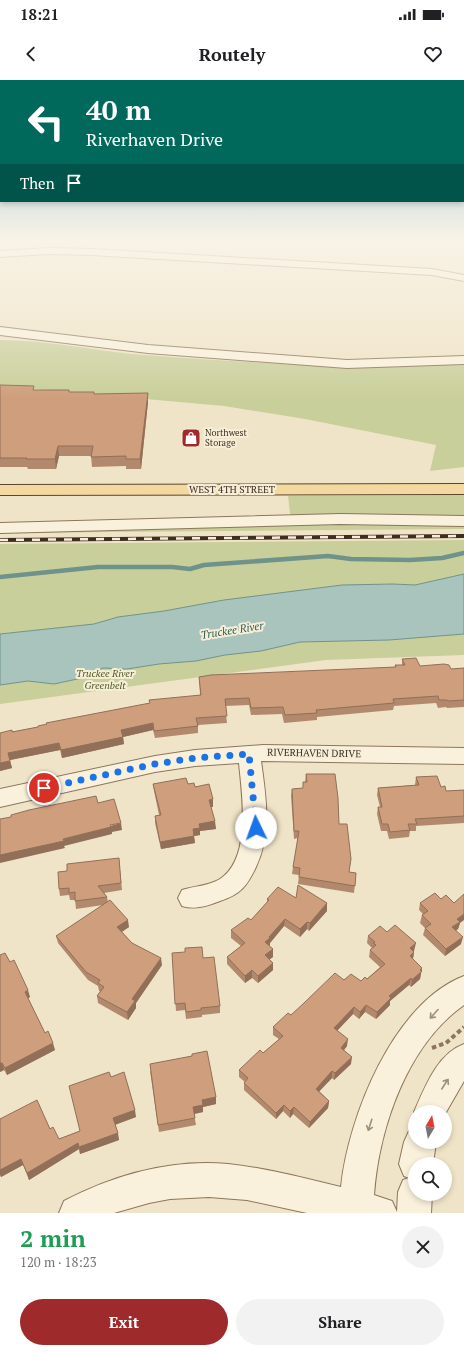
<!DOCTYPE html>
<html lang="en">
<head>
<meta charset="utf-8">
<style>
  :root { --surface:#fff; --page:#f2f2f2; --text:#202124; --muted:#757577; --accent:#9e2a2b }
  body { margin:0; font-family:"PT Serif",serif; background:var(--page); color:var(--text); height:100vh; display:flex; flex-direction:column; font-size:15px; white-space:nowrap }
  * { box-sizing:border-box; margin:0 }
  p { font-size:13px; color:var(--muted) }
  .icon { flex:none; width:22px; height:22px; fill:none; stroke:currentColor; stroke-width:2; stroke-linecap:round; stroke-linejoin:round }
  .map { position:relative; height:1133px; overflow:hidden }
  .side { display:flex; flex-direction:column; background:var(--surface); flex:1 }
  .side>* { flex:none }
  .hud { position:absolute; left:0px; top:0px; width:464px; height:122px; box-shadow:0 2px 6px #0003; background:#00695c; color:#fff; overflow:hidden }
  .needle { width:26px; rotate:10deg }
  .buttons { position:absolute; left:408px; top:1025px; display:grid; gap:8px }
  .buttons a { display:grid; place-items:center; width:44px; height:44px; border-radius:50%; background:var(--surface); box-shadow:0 2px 6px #0003; font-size:20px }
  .pin { position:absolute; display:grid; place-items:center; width:34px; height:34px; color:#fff; margin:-17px; border:2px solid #fff; border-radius:50%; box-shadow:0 1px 4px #0007 }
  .me { position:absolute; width:44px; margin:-22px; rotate:357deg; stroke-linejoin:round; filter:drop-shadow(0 0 3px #0008) }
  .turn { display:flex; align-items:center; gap:14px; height:84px; padding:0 20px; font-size:18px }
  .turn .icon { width:52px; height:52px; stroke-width:2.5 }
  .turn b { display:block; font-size:28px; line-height:34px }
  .then { display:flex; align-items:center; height:38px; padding:0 20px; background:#0003; gap:8px; font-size:15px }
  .round { display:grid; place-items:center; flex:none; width:42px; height:42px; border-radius:21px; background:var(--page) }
  .overview { display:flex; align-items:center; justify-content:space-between; height:68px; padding:0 20px }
  h1 { font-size:24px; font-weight:600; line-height:30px; color:#1e9e55 }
  .button { display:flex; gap:8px; margin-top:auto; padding:8px 20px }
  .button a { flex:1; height:46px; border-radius:24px; background:var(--accent); color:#fff; font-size:16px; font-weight:600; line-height:46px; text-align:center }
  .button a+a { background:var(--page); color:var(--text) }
  .status { display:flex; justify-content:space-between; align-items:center; height:28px; padding:0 20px; background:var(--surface); direction:ltr }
  .status svg { height:11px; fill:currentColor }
  header { display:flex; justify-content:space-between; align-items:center; height:52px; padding:0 20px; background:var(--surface); font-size:18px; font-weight:600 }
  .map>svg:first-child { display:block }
  .green { fill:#c9cf9b }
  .water { fill:#a9c4bc; stroke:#6f938a }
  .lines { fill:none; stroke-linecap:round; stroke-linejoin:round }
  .stream { stroke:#6f938a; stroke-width:4.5 }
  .minor-casing { stroke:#8d765c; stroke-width:2 }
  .major-casing { stroke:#5b4430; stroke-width:2 }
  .path { stroke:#8d765c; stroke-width:4; stroke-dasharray:4.5 3; stroke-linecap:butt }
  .minor { fill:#faf1dc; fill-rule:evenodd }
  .major { fill:#f3d9a0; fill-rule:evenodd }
  .rail-casing { stroke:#3d2e20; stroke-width:4 }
  .rail { stroke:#f7eed8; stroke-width:2.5; stroke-dasharray:8; stroke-linecap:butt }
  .wall { fill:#b2896c }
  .shaded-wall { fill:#916f58 }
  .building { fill:#cf9f7d; stroke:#916f58 }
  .oneway { stroke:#9c907e }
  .route { stroke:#1a73e8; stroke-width:7; stroke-dasharray:0 12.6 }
  .labels { text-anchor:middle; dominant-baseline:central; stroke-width:4; stroke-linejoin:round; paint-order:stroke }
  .far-poi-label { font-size:9px; fill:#3d2e20; stroke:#f7eed8; text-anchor:start }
  .street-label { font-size:10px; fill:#3d2e20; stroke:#f7eed8 }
  .park-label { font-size:10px; font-style:italic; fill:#4d5a26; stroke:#f7eed8 }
  .water-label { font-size:11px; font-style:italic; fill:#2f5d5a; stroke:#f7eed8 }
</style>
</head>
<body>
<div class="status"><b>18:21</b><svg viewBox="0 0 49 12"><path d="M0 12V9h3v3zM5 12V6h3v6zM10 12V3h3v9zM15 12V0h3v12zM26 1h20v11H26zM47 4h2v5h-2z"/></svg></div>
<header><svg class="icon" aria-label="back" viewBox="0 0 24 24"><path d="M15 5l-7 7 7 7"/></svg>Routely<svg class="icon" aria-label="heart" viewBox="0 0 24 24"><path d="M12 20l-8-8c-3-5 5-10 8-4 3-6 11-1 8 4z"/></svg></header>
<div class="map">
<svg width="464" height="1133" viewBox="0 0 464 1133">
  <rect width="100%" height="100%" fill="#f0e4c8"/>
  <path class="green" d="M0,260C48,260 96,271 144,275C250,283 358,289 464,283V387L430,391L436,365L305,339L224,326L0,306Z
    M464,415V449L0,453V443L291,442L288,416Z
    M464,460V494L415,505L393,504L369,505L224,520L164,531L118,537L94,544L0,554V464Z
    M464,554V575L326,580L0,624V605L28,601L54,604L82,598L103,588L127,589L159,584L196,581L225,575L261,571L300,562L389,560Z"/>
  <path class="water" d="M464,494V554L389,560L300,562L261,571L225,575L196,581L159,584L127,589L103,588L82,598L54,604L28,601L0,605V554L94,544L118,537L164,531L224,520L342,505L393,504L415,505Z"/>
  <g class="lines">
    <path class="stream" d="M0,497L98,487H172L190,489L204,485L328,476L351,479L410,480L442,478L464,473"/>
    <defs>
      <path id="minor" d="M49,168L92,169L432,189L464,195V201L432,195L92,175L49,174L0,177V171Z
        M0,247L148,265L347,280L464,276V284L347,288L148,273L0,255Z
        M340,434L464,436V446L340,444L0,453V443Z
        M263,665L464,668V684L261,681C266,717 272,753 256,787C247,806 241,814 220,821C207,826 195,830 182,826L178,818L182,810C194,806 209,806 220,799C252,778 242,715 239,683L195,686L155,692L0,727V709L155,676L195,670Z
        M464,896V925C407,965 379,1048 374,1115L392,1121L397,1132L398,1112L403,1100L409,1098L404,1096L399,1084L404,1062L409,1051L415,1048V1062H436L433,1084H415V1114H432L431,1133H307L247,1120L209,1117L170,1119L149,1123L114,1133H59L64,1121C114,1095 171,1079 228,1084C266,1088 304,1098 341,1107C348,1038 393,923 464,896Z
        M464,964V1001L445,1034V1032H415V1034L414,1032C425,1007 437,974 464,964Z"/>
      <path id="major" d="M464,404V414L0,415V405Z"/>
    </defs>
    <use href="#minor" class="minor-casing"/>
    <use href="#major" class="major-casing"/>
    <path class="path" d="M432,968L446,963L464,947"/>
    <use href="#minor" class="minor"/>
    <use href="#major" class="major"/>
    <defs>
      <path id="rail" d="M0,460L464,456"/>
    </defs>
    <use href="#rail" class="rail-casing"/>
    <use href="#rail" class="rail"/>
  </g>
  <path class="wall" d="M0,305L35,310L69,312H94V314L148,322L141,389H126V386L92,387L91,376H59L56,389H28L27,387H0Z
    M402,579L420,586L451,589L464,588V627L447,628L446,627L438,628L436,623L394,626L393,630L317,637V640L284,643L282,634L251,635L249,625L225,626L227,643L198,645V653L155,658L153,650L123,657L124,664L62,678L60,670L10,680L12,688L0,691L12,652L200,615L199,597L395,587V585H402Z
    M306,694L339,744L349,792L356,793L354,813L298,804L299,795L292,794L293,787L298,758L294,759L291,716L292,709L303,708V702H305Z
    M416,697L441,707L446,711L464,710V743L416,746V751H410L409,757L389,759L387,751H381L377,734L378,727H380L377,715L378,708L415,705Z
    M153,704H188L195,707L213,727H211L216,749L200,751V755L194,756L195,763L161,769L155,743V736L159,735L154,711Z
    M119,778L122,810L104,813L107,817L108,822L129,847L122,852L132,863L162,885L136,923V928L128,940L98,923L97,916L100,911H99L98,906L88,900L58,863L56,856L103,825L76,829L75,820H70L69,815L60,816L59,809L67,791Z
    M296,818L327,823V831L309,851L307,849L300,857L284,846L270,863L269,866L273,877L269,879L273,890L258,903L252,898L245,903L227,884V877L241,866L231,858V850L251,840L267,823V819Z
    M441,819L454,823L460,843L458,849L456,850L461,864L445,876L423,855L425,848L420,843L422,835L423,834L419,830L420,823Z
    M387,852L414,871L413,879L422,888L420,899L411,907L409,905L390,921V925L376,939L365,932L359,939L353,934L337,951L347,966L344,970L351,984L334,1000L332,998L319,1011L329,1021L328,1028L309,1048L293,1034L290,1038L283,1031L276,1039L244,1010V1003L245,1002L239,997V990L263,973L279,959L273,955V947L291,935L344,900L361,901L367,899L380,887L369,877L370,870L372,868L367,863L368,856Z
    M172,873L203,878L220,926V933L202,935V937L186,939L185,930L176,931Z
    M10,882L30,917L28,918L45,953L55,970L7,995L4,990L0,992Z
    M150,991L216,1017V1024L203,1027V1032L194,1034L196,1045L159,1052Z
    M111,997L136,1037L115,1045L119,1060L80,1074L79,1069L29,1100L23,1085L1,1097L0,1095V1039L50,1049L59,1059L80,1051Z"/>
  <path class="shaded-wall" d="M148,313V322L141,389L140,379Z
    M58,366L59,376L56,389L55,379Z
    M153,643V650L123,657L124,664L62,678L61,670L121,650Z
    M59,663L60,670L10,680L8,673Z
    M10,681L12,688L0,691V683Z
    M213,719V727H210L209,720Z
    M215,741L216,749L200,751V755L194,756L195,763L161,769L160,762L193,749L199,744Z
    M121,743L122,750L112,752V754L64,766L65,768L0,783V775L63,759Z
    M327,823V831L309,851L310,843Z
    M464,834V840L460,843L458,849L451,854L452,847L457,839Z
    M285,839L284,846L270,863V865L265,869V862Z
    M128,840L129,847L118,854L117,847Z
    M307,842V849L300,857V849Z
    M463,857L461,864L445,876L446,869Z
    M416,863L414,871L409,875L410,868Z
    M273,869V877L265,883V875Z
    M414,872L413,879L410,876Z
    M161,878L162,885L136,923V928L128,940L127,932L132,919Z
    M273,883V890L258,903V896Z
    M422,888L420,899L411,907L412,900L420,890Z
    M252,890V898L245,903V896Z
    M411,898L409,905L390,921V925L376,939L377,932L389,916Z
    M28,910L30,917L27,919L25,912Z
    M366,925L365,932L359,939L360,932Z
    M354,927L353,934L333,955L334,948Z
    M348,959L347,966L340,975L341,968Z
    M53,963L55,970L7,995L5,988Z
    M352,977L351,984L334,1000L335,993Z
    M0,983H2L4,990L0,992Z
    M332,991V998L315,1016L316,1009Z
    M216,1017V1024L203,1027V1032L194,1034L193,1027L202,1020Z
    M329,1021L328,1028L309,1048L310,1042Z
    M284,1025L283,1031L276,1039V1033Z
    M294,1027L293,1034L290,1038V1031Z
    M135,1030L136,1037L114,1045L113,1038Z
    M118,1053L119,1060L80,1074L79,1067Z
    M78,1063L79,1069L29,1100L27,1093Z
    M21,1079L23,1085L1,1097L0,1094V1090Z"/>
  <path class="building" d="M0,305L34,306L33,310H69V312H94V314L148,313L140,379H126V376L91,377L93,366H58L55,379H26L27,378H0Z
    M416,578L420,586L444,584L449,585L451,589L464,588V620L448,621L447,620H439L438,616L393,619L394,623L316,630L317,633L285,635L283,627L251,628L249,618L225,619L227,636L196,638L198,646L154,651L153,643L121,650L123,657L61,670L59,663L8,673L10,681L0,683V653L12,650V652L38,647V646L47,644L46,643L150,623L149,620L201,615L199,597L211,595L396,587L395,585H405L402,579Z
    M306,694H335L338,718L339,744H347L351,779L349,792L356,793L355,806L299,797L300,788L293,787L299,751H294L292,709L303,708V702H307Z
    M437,696L441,707L445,706L446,711L464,710V736L415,739L417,744H408L410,750L390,752L388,744H382L378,727H382L378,708L419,705L416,697Z
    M186,698L188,704L194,703L195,707L209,704L213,719L209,720L215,741L199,744L200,748L193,749L194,756L160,762L155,736L161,735L153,704Z
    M96,716L98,723L114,719L121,743L110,745L111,747L63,759L64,761L0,775V739L11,737V735L29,730Z
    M119,778L121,803L98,806L107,817L75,821V812L69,813V808L59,809L58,792L67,791V784Z
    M298,805L327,823L310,843L307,842L300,849L285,839L269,857L270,858L265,862L273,869L265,875L273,883L258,896L252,890L245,896L227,877L245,863L231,850L248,838L251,840L269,820L267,819L278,807L296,818Z
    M435,813L441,819L446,815L454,823L464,814V834L457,839L460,842L452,847L463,857L446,869L425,848L431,844L422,835L428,831L420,823Z
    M110,820L128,840L117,847L132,863L161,878L132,919L135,921L127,932L97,916L104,907L98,903L100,900L86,892L56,856Z
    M395,845L416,863L410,868L414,872L410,876L422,888L420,890L422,891L412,900L411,898L389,916L391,918L377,932L366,925L360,932L354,927L334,948L348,959L341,968L352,977L335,993L332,991L316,1009L329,1021L310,1042L294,1027L290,1031L284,1025L276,1033L244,1003L248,998L239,990L260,970L263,973L283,956L273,947L288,933L291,935L304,923L335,893L344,900L351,894L361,901L365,897L367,899L385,884L370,870L376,865L373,863L375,862L368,856L380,846L387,852Z
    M202,867L203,878L214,877L220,926L201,928V930L186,932L185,923L175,924L172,873L185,872V868Z
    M5,873L10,882L14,880L28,910L25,912L45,953L48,951L53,963L5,988L2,983H0V875Z
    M207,971L216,1017L202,1020L203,1025L193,1027L195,1038L158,1045L150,984L192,976V974Z
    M109,992L111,997L124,992L135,1030L113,1038L118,1053L79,1067L78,1063L27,1093L21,1079L0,1090V1039L37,1020L50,1049L53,1047L59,1059L80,1051L69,1006Z"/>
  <defs><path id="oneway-shaft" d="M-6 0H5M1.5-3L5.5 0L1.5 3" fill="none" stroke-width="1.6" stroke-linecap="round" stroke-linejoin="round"/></defs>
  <g class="oneway">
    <use href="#oneway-shaft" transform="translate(434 934) rotate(132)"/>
    <use href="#oneway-shaft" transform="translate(445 1004) rotate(-57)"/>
    <use href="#oneway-shaft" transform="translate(370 1045) rotate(108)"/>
  </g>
  <linearGradient id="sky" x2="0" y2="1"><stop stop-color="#8fbad6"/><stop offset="0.5" stop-color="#f8f3e6"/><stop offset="1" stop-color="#f8f3e6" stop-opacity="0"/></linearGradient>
  <rect width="464" height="318" fill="url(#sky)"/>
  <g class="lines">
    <path class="route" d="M44,708L155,684L195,678L249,674L256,748"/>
  </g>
  <defs>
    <symbol id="shop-square" viewBox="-11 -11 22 22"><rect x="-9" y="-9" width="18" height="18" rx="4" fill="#9e2a2b" stroke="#f7eed8"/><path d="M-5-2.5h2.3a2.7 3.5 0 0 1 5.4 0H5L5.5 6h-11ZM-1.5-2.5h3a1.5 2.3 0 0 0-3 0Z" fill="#fff"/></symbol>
  </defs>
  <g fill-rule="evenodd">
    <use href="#shop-square" x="180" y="347" width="22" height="22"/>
  </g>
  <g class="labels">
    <g class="far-poi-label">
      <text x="205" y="353">Northwest<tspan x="205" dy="10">Storage</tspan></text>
    </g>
    <g class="street-label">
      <text x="232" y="409">WEST 4TH STREET</text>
      <text transform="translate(314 673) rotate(1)">RIVERHAVEN DRIVE</text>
    </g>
    <g class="park-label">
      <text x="105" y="593">Truckee River<tspan x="105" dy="12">Greenbelt</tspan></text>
    </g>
    <g class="water-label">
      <text transform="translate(232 550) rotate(-9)">Truckee River</text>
    </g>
  </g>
</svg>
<div class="buttons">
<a><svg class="needle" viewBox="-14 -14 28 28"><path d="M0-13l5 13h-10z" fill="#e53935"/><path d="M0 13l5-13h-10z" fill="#757577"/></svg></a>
<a><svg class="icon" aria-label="search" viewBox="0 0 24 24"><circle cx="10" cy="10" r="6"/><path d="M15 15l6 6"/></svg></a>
</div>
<div class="pin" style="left:44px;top:708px;background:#d93025"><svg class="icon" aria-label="arrive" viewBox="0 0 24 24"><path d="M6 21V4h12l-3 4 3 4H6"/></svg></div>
<svg class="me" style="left:256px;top:748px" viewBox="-20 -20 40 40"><circle r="19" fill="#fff"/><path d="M0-13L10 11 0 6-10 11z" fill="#1a73e8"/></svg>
<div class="hud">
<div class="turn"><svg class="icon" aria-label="left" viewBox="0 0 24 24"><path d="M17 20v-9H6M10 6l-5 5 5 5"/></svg><div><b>40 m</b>Riverhaven Drive</div></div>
<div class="then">Then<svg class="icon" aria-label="arrive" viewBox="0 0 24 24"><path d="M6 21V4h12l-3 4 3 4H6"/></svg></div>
</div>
</div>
<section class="side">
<div class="overview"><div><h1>2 min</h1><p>120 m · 18:23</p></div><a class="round"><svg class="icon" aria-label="close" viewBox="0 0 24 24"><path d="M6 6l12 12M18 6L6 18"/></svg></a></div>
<div class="button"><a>Exit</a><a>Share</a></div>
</section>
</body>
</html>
